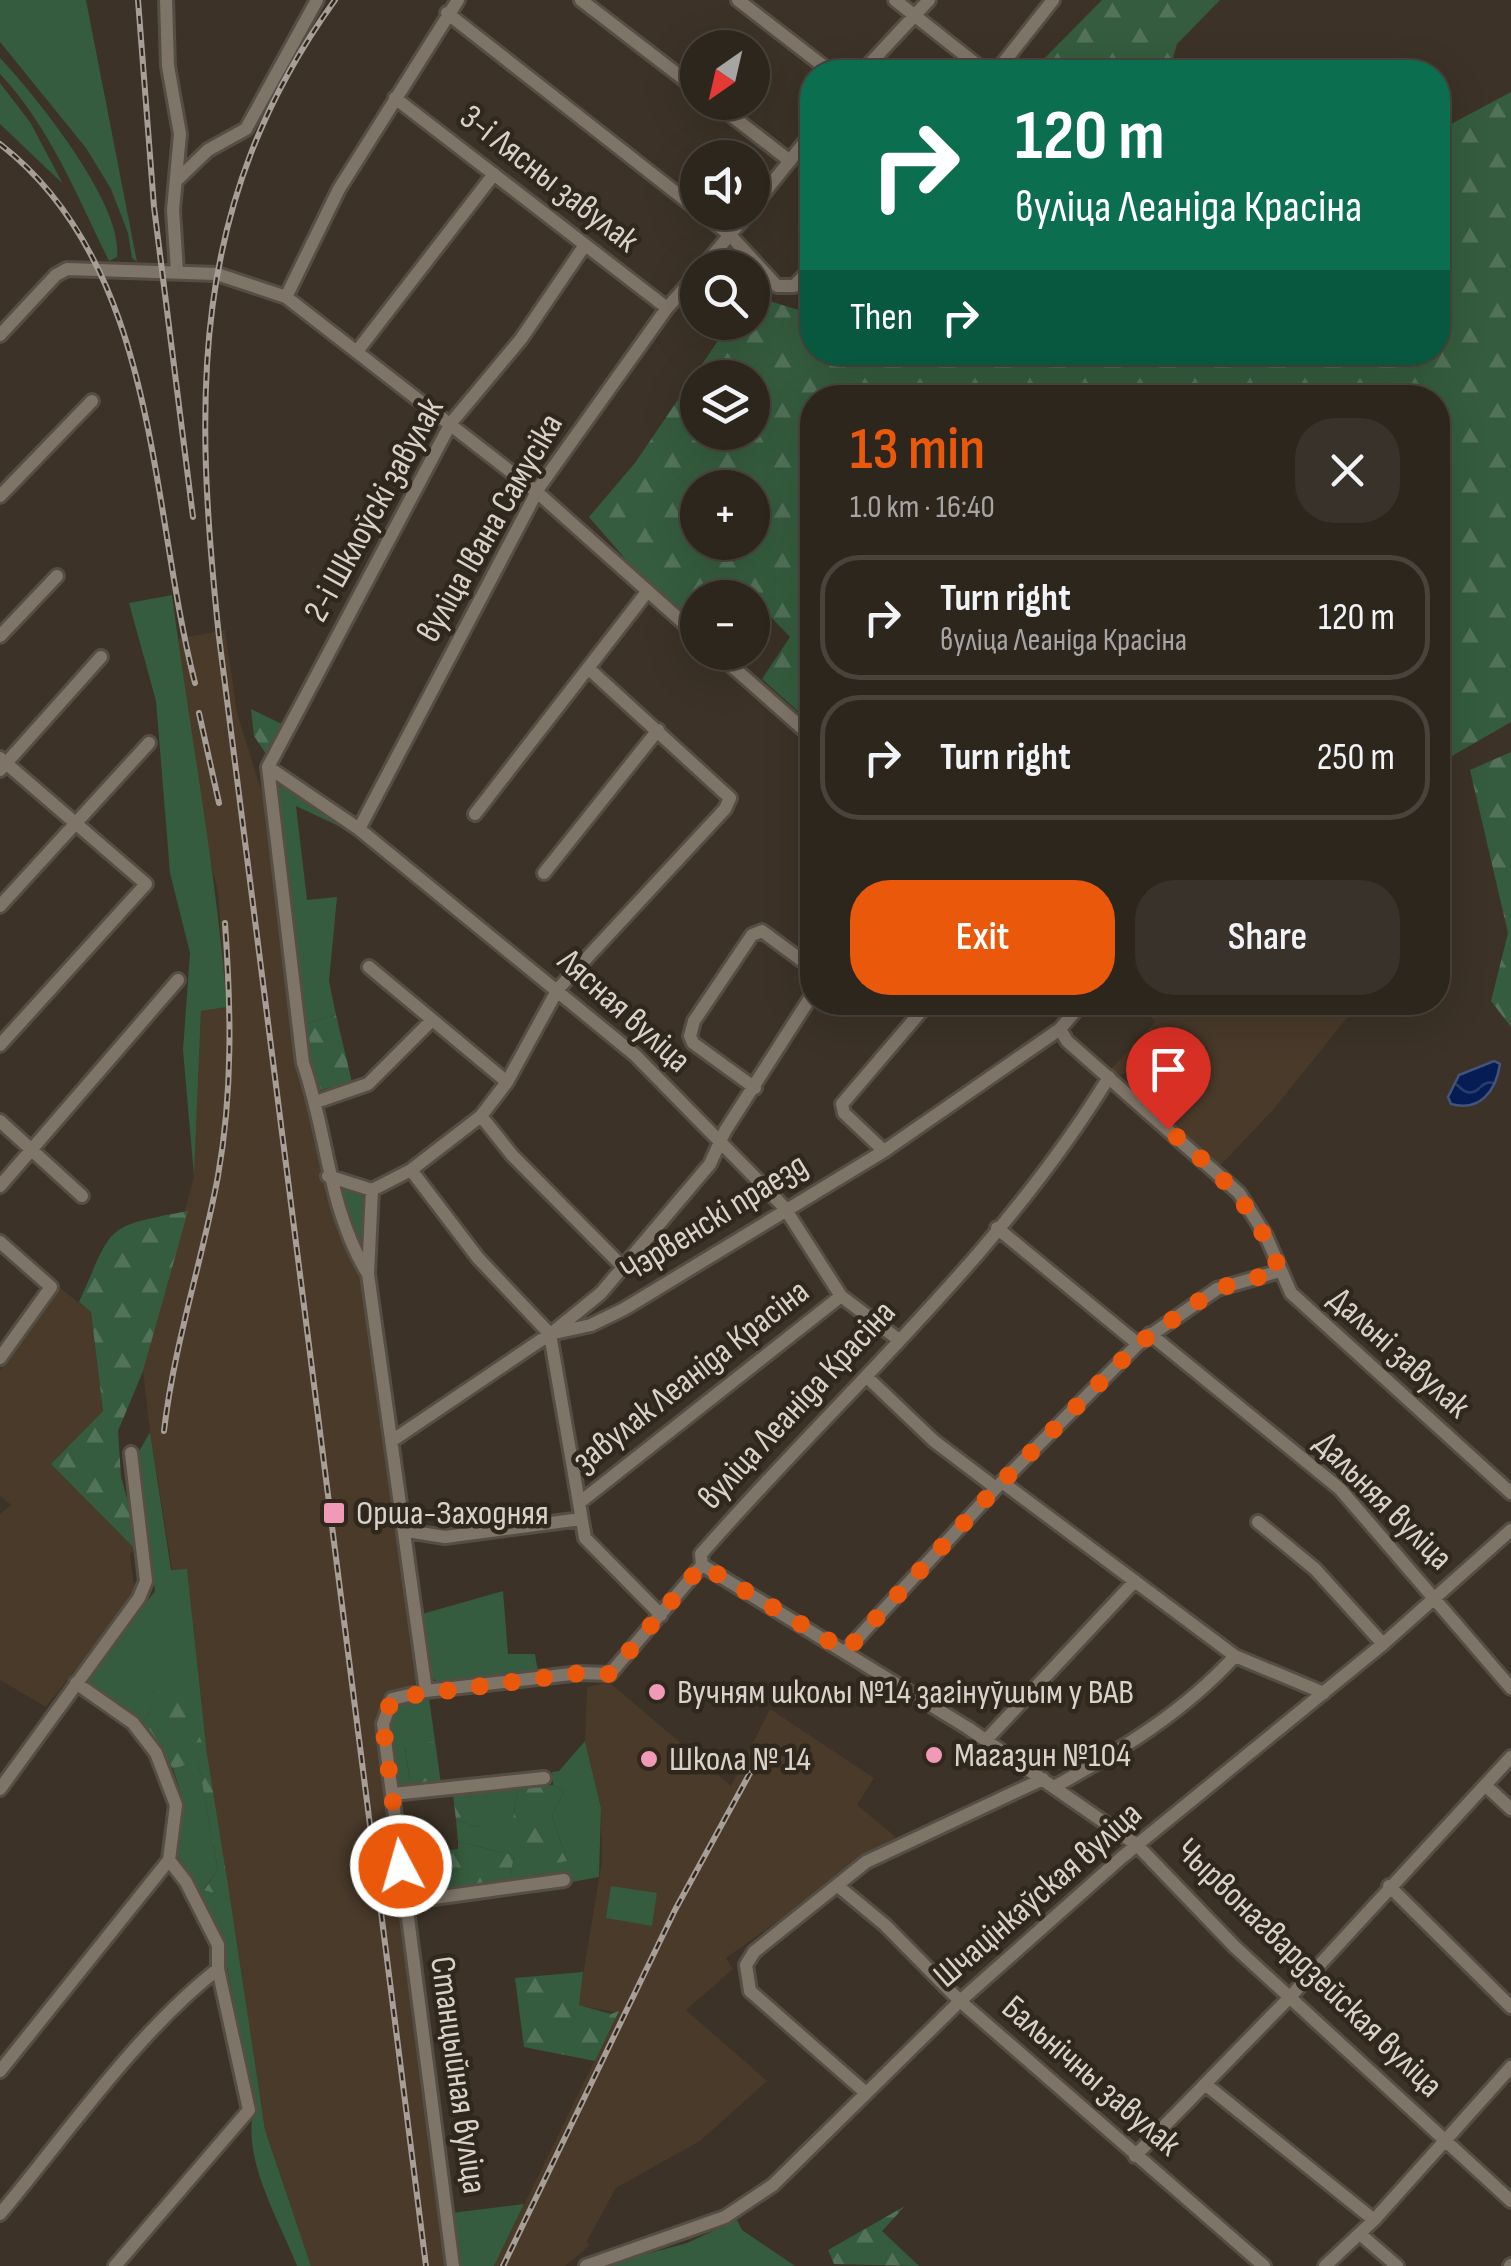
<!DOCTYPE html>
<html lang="en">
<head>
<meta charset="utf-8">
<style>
  :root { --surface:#2d261d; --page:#39322a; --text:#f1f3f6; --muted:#a7a5a4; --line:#48433b; --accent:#ea580c }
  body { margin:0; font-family:"Sofia Sans Condensed",sans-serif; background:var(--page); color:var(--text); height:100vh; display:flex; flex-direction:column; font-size:38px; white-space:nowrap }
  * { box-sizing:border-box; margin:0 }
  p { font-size:32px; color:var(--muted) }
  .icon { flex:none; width:55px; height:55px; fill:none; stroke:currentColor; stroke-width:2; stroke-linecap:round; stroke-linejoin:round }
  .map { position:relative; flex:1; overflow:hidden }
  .drawer { position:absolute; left:800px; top:385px; width:650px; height:630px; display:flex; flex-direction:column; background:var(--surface); border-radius:40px; box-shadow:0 10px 40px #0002,0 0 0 2px var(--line) }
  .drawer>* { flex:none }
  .hud { position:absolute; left:800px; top:60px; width:650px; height:305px; border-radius:40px; box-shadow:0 10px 40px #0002,0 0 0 2px var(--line); background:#0b6e4f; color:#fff; overflow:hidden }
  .needle { width:65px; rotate:214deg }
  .tools { position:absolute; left:680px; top:30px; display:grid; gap:20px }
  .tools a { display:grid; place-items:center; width:90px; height:90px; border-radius:50%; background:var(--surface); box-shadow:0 10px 40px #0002,0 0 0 2px var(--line); font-size:50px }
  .pin { position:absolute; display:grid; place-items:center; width:85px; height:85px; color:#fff; margin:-102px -42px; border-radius:50% 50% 50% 0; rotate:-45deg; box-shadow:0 0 10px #0007 }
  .pin .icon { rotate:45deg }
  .me { position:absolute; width:110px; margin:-55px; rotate:354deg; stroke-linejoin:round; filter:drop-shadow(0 0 8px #0008) }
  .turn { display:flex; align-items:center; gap:35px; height:210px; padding:0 50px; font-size:45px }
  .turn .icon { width:130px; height:130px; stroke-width:2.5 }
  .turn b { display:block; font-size:70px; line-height:85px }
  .then { display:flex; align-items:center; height:95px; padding:0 50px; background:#0003; gap:20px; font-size:38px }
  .round { display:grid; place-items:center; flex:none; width:105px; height:105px; border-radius:40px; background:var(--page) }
  .head { display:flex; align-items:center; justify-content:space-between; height:170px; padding:0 50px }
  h1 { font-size:60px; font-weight:600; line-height:75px; color:var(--accent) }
  .button { display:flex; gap:20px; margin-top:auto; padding:20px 50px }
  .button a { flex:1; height:115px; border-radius:40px; background:var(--accent); color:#fff; font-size:40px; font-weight:600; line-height:115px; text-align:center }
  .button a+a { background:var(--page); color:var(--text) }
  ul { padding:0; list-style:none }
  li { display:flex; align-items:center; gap:30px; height:125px; margin:0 20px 15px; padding:0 30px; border:5px solid var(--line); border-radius:40px }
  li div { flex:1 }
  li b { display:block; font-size:38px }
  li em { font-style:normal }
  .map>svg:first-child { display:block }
  .built { fill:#493a2a }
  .green { fill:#355c3e }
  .forest { fill:url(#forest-firs); fill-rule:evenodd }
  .water { fill:url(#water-waves); stroke:#445378; stroke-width:2.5 }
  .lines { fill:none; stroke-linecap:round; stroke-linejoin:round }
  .minor-casing { stroke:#554e44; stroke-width:18 }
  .minor { stroke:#7f7468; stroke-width:12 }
  .rail-casing { stroke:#a79f97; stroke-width:6 }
  .rail { stroke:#31281d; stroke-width:2.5; stroke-dasharray:8; stroke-linecap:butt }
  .route { stroke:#ea580c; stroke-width:18; stroke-dasharray:0 32.4 }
  .poi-dot { fill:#f09ab7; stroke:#31281d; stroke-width:4 }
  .labels { text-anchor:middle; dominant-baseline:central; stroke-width:9; stroke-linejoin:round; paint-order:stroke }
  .street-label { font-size:35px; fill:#d8d2cb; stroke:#31281d }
  .poi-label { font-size:35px; fill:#d8d2cb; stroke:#31281d; text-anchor:start }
</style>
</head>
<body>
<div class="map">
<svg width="1511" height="2266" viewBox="0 0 1511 2266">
  <defs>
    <pattern id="forest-firs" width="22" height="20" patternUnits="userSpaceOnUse" patternTransform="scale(2.5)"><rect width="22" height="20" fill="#355c3e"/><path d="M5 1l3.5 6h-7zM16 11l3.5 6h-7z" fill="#527259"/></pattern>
    <pattern id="water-waves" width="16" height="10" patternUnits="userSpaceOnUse" patternTransform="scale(2.5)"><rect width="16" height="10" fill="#051c54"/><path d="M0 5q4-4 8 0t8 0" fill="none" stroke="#293c6b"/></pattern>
  </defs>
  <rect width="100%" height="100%" fill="#3c3227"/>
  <path class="built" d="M225,630L237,713L265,802L296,1059L310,1099L338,1233L364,1276L420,1699L406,1701L388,1724L457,2266H311L265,2130L207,1754L187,1570H172L150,1432L143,1371L194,1176L201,1011L226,1007L218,892L206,845L177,639Z
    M1149,1003H1359L1273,1110L1217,1169L1173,1128L1184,1113L1168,1098L1165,1101L1135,1069L1117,1076L1110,1070L1155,1022L1143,1007Z
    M60,1288L91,1312L103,1411L51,1464L135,1549L130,1554L135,1594L46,1707L0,1680V1514L11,1505L0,1496V1370Z
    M609,1682L731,1786L770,1709L874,1778L857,1805L896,1837L726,1958L733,1969L686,2010L767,2081L700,2141L616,2188L587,2241L589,2246L565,2266H494L618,2013L578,2005L602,1861L601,1808L585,1741L587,1687Z"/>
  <path class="green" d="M0,0H86L137,262L132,258L128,233L111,189L86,148L0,42Z
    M0,58C36,96 124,205 117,257L109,261C77,196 50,127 0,74Z
    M0,83L30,122L63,184L0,124Z
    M172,595C190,733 216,869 227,1007L201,1011L194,1176L183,1050L190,953L170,873L156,701L129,603Z
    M275,787H284L347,830L296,806L307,900L337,897L329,981L336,1015L304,1024Z
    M344,1187L366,1198L364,1252L350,1233L339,1192Z
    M150,1432L171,1570L187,1569L207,1754L190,1721L160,1698L143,1722L90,1685L88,1679L155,1591L137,1455Z
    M503,1591L508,1654H535L538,1672L437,1681L431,1678L422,1614Z
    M429,1698L435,1741L405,1748L411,1788L398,1789L388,1724L394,1705Z
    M585,1741L601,1808L599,1877L572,1882L567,1873L510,1882L514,1855L458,1842L456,1820L477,1827L492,1814L485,1791L518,1788L513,1819L567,1861L552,1816L564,1791L553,1785L552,1772L559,1771Z
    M198,1760L218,1870L204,1889L230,1898L265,2130L311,2266H297C279,2219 241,2159 254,2108L222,1940L177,1854L182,1796L173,1769Z
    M611,1886L657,1893L652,1926L606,1918Z
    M524,2204L494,2266H457L451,2213Z
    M737,2220L742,2230L795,2266H602L687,2243Z"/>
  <path class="forest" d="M1102,0H1220L1177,44L1169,72H1031Z
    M1511,92V722L1438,764V398H812V724L762,679L790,637L736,580L721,597L698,598L697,625L642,578L589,517L635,463L730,323L752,322L753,296L812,314V352H1438V131ZM698,378H752V432H698ZM698,488H752V542H698Z
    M251,709L284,725L266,754L254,736Z
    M1511,752V1027L1491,1001L1508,933L1470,770Z
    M336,1015L352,1082L321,1090L309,1058L304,1024Z
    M188,1211L143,1371L118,1431L121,1477L139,1542L135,1549L51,1464L103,1411L91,1312L79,1302C114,1225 102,1227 188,1211Z
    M175,1682L207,1754L230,1898L204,1890L218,1870L198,1761L173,1769L143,1722L159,1699L157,1686Z
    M435,1741L441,1784L411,1788L405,1747Z
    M553,1785L564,1791L552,1816L567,1861L531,1868L513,1819L518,1788Z
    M485,1791L493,1814L477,1827L456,1820L453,1794Z
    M458,1842L514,1855L510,1882L411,1896L406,1855L458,1849Z
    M583,1972L579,2005L611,2014L619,2011L595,2061L524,2047L515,1978Z
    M905,2206L882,2231L919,2266L834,2264L828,2250Z"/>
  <path class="water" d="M1494,1061L1500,1064C1496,1091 1480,1112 1451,1104L1448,1097L1459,1075Z"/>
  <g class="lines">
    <defs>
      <path id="minor" d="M166,0L168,66L180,134L173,210L177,272
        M581,0L698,90
        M738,0L831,72
        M895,0L986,72
        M447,13L698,210
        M862,72L929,0
        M996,72L1053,0
        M395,98L667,308
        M714,102L790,161
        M177,180L208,150L246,129L317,0
        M752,208L812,133
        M701,212L730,235L777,286H794L812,268
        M702,268L749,212
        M286,297L339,189L458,0
        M0,335L56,275L67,269L217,274L286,297L538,493L698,636
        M358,350L494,174
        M0,496L92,401
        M0,636L57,576
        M716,652L812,737
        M0,758L146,884L0,1045
        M268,767L359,829L635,1055L784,1207L841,1296L899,1340
        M268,767L451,423L521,339L585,245
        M268,767L303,1063C328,1135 327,1204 366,1271
        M0,770L101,657
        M475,814L647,592
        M359,829L540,486L667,308L698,273
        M544,873L658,730
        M0,906L149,743
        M369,967L507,1082
        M1060,1029L1067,1041L1239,1193L1266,1236L1291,1293L1511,1493
        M755,1088L693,1043L690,1036L694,1021L752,935L762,931L812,968
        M316,1102L368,1084L432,1020
        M481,1116L512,1155L623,1267
        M0,1121L82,1196
        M884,1151L844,1113L842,1104L929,1002
        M411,1170L478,1258L550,1334
        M328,1176L372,1190
        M0,1186L178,980
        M997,1228L1138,1344
        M0,1242L51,1287L0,1358
        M552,1333L601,1293L710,1164L725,1131L812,995
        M550,1334L585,1538L661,1615
        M1150,1334L1340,1489L1511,1688
        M868,1378L934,1441L996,1488
        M393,1440L550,1334L591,1325L624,1309L884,1151L1060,1029L1083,1002
        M1002,1482L1235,1656L1324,1693
        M579,1503L841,1296
        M1258,1522L1315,1569L1383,1644
        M407,1531L445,1537L581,1519
        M702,1565L968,1728L1137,1845L1235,1947L1511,2201
        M846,1651L996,1488L1138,1344L1217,1289L1280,1271
        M426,1691L580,1673L610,1674L702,1565L701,1554C837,1398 1000,1256 1109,1077
        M986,1740L1135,1581
        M1485,1785L1511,1809
        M1054,1787C1121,1750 1183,1713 1235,1656
        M0,1789L139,1598L146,1581L131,1453
        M393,1794L544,1778
        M838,1886L885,1925L960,2001L1264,2266
        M1389,1886L1511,2007
        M405,1902L564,1880
        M0,2071L169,1860L176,1805L156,1753L133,1723L76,1683
        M1205,2084L1374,2220
        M866,2093L750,1991L746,1965L754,1952L866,1862L1043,1779
        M1135,2156L1289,1998L1511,1757
        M0,2214C67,2134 136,2033 218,1969
        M1360,2234L1397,2266
        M115,2266L249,2110L218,1969V1945L186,1882L169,1860
        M453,2266L383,1724L392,1699L426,1691L368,1274L372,1190L411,1170L481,1116L507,1082L558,989L725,809L730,798L588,668
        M586,2266L725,2217L773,2185L960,2001L1121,1858L1383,1644L1511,1530
        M1325,2266L1374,2220L1511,2067
        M1510,2266L1511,2265"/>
    </defs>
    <use href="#minor" class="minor-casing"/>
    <use href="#minor" class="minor"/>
    <defs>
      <path id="rail" d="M138,0L154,207L193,517
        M335,0C188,204 194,400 219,637L426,2266
        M0,144C160,268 149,505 195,683
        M199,713L219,803
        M164,1431C174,1344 202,1262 218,1176C233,1091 231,1008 225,923
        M503,2266L675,1910L750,1773"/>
    </defs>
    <use href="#rail" class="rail-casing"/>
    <use href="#rail" class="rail"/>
  </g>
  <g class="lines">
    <path class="route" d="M401,1866L383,1724L392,1698L580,1673L610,1674L702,1565L846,1651L996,1488L1138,1344L1216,1289L1280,1271C1253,1202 1222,1177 1168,1129"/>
  </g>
  <g class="poi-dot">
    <rect x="322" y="1501" width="24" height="24" rx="5"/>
    <circle cx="657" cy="1692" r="10"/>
    <circle cx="934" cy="1755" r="10"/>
    <circle cx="649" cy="1759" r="10"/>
  </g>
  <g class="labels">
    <g class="street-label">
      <text transform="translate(549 179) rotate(38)">3-і Лясны завулак</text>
      <text transform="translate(374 510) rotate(-61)">2-і Шклоўскі завулак</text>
      <text transform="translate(490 528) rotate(-60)">вуліца Івана Самусіка</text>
      <text transform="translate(624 1011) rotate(42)">Лясная вуліца</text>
      <text transform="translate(714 1218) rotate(-32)">Чэрвенскі праезд</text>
      <text transform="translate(1399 1353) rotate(42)">Дальні завулак</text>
      <text transform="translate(691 1376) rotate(-38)">завулак Леаніда Красіна</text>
      <text transform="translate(797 1405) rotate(-47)">вуліца Леаніда Красіна</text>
      <text transform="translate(1383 1501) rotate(45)">Дальняя вуліца</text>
      <text transform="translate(1038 1895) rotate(-41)">Шчацінкаўская вуліца</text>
      <text transform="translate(1309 1968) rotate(44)">Чырвонагвардзейская вуліца</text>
      <text transform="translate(458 2075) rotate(82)">Станцыйная вуліца</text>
      <text transform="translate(1091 2076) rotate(41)">Бальнічны завулак</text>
    </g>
    <g class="poi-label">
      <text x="356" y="1513">Орша-Заходняя</text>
      <text x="677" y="1692">Вучням школы №14 загінуўшым у ВАВ</text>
      <text x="954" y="1755">Магазин №104</text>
      <text x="669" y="1759">Школа № 14</text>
    </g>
  </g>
</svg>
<div class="tools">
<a><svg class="needle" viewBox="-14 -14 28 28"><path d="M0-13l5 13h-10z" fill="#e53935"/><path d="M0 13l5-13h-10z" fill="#a7a5a4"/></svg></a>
<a><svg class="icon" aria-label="sound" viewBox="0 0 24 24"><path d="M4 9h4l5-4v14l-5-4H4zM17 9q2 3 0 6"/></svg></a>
<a><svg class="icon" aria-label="search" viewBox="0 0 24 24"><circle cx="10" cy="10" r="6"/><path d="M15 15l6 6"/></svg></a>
<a><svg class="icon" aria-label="layers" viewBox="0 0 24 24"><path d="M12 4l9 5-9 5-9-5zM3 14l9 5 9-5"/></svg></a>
<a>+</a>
<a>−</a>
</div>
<div class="pin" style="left:1168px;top:1129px;background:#d93025"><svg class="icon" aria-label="arrive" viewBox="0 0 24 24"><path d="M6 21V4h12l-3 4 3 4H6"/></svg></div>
<svg class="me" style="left:401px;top:1866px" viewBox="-20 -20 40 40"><circle r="17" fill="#ea580c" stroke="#fff" stroke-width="3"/><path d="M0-11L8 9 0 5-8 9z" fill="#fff"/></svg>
<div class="hud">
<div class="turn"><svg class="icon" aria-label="right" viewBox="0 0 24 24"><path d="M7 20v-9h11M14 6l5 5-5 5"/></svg><div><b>120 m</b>вуліца Леаніда Красіна</div></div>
<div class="then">Then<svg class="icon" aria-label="right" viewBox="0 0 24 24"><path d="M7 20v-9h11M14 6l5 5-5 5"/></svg></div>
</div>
<section class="drawer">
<div class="head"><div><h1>13 min</h1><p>1.0 km · 16:40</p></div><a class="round"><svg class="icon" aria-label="close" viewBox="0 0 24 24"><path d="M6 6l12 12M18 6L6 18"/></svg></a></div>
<ul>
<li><svg class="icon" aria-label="right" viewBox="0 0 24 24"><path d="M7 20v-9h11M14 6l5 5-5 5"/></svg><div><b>Turn right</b><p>вуліца Леаніда Красіна</p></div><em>120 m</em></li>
<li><svg class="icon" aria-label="right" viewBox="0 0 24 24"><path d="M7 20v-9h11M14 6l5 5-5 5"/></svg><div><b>Turn right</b></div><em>250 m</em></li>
</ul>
<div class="button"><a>Exit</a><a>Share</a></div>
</section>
</div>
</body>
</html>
